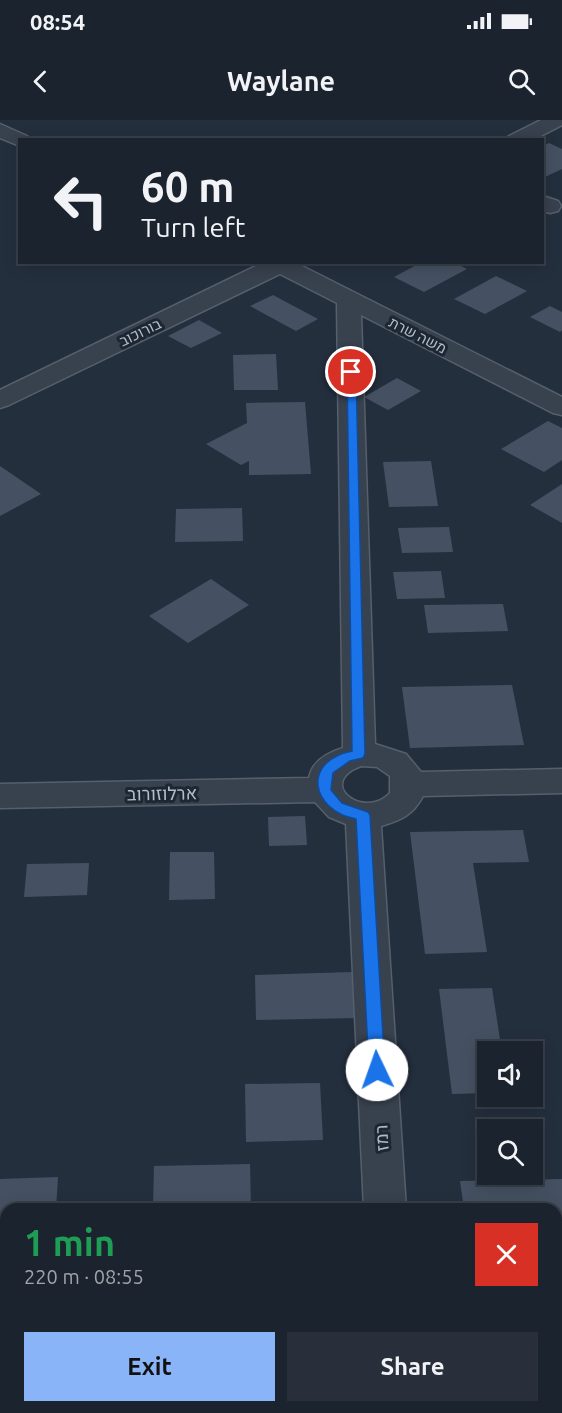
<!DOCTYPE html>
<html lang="en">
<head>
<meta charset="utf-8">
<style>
  :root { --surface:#1b232e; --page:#282f3a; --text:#f1f3f6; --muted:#a0a4aa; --line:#39404a; --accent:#8ab4f8 }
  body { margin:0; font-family:Ubuntu,Heebo,sans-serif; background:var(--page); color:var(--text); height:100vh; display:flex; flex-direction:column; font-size:22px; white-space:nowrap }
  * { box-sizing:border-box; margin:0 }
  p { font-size:20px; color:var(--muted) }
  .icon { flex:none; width:33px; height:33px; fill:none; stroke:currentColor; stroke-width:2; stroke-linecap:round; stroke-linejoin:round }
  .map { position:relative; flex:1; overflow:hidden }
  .sheet { position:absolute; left:0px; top:1083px; width:562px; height:210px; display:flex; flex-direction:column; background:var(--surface); border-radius:18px 18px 0 0; box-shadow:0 3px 15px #0003,0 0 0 2px var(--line) }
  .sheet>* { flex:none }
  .hud { position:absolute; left:18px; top:18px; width:526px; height:126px; border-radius:0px; box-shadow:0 3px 15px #0003,0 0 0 2px var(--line); background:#1b232e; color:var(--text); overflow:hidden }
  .controls { position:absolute; left:477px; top:921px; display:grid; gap:12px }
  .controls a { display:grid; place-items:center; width:66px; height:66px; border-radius:0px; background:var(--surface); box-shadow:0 3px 15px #0003,0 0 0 2px var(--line); font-size:30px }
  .pin { position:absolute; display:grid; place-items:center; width:51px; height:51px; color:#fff; margin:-26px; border:3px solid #fff; border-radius:50%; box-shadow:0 2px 6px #0007 }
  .me { position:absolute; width:66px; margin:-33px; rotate:357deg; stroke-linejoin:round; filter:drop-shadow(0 0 4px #0008) }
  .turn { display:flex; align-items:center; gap:21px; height:126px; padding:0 24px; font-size:27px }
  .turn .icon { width:78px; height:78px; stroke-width:2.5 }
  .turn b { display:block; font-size:42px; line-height:51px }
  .round { display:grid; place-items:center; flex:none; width:63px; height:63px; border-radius:0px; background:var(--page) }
  .overview { display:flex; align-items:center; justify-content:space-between; height:102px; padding:0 24px }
  h1 { font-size:36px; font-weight:700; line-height:45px; color:#1e9e55 }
  .primary-button { display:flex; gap:12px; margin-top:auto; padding:12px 24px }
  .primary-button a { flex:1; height:69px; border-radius:0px; background:var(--accent); color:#111; font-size:24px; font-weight:700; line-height:69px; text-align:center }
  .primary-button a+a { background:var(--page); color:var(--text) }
  .status { display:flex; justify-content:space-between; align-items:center; height:42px; padding:0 30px; background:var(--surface); direction:ltr }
  .status svg { height:16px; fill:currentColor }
  header { display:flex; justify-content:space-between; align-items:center; height:78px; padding:0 24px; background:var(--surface); font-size:27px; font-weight:700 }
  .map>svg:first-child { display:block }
  .building { fill:#455162 }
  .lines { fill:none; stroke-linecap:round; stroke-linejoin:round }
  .minor-casing { stroke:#565f6c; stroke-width:3 }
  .minor { fill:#38414e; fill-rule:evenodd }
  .route { fill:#1a73e8; stroke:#114b97; stroke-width:1.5 }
  .labels { text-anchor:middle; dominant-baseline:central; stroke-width:6; stroke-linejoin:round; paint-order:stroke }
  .far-street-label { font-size:15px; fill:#b4bcc9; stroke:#1d2633 }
  .street-label { font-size:18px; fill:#b4bcc9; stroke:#1d2633 }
</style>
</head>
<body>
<div class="status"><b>08:54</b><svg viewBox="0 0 49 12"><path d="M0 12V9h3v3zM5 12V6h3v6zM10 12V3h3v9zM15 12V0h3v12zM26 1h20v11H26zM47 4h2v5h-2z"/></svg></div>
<header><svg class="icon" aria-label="back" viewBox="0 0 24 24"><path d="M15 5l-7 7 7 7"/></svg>Waylane<svg class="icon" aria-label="search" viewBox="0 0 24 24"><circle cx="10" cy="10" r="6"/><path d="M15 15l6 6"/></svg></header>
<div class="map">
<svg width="562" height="1293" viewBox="0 0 562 1293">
  <rect width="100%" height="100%" fill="#242f3e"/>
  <path class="building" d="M549,23L562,29V49L545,57L543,56V26Z
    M422,142H453L467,149L424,172L394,157Z
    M496,156L527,171L485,194L454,179Z
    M273,175L318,199L296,211L250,186Z
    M550,186L562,192V210L560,212L530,197Z
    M199,200L222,213L191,228L168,216Z
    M276,234L278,270H234L233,235Z
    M397,258L421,271L388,290L364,277Z
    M305,282L311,354L249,355V341L241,345L206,324L247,303L246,283Z
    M548,301L562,308V340L544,352L501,329Z
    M431,341L438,386L389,387L383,342Z
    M0,346L41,374L0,396Z
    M562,364V403L530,385Z
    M242,388L243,421L175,422L176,389Z
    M449,407L453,432L402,433L398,408Z
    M441,451L445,478L397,479L393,452Z
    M211,459L249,485L188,523L149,496Z
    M503,484L508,511L428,513L424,485Z
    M512,565L524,625L410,628L402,567Z
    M305,696L307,725L269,726L268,697Z
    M523,710L529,742L473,743L487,832L425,834L410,712Z
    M170,732H214L215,779L169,780Z
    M89,743L87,775L24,777L27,744Z
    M352,852L356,898L256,900L255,855Z
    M492,868L502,932H488V973L452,974L439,869Z
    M320,963L323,1020L246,1022L245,964Z
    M250,1044L251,1089H153L154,1046Z
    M58,1057L56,1089H6V1104L0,1105V1059Z
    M562,1059V1144H556V1089H464L460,1061Z
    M556,1236H562V1293H485V1287H556Z"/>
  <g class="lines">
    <defs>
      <path id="minor" d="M541,0H562V5L533,20H506L509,16Z
        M0,4L27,16L30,20H20V26L0,18Z
        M543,76L558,81L561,86L558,91L550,93L543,91Z
        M264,142H294L562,277V295L553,293L361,195L375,624L406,634L421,652L562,649V673L423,676C413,695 401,700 381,706L406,1089H364L346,704L329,697L315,682L0,688V664L309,658C312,641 327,633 343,628L337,183L280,154L9,285L0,288V270ZM361,646L377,647L390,656V673C364,701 315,663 361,646Z
        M373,1287H419V1293H373Z"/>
    </defs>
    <use href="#minor" class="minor-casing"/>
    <use href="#minor" class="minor"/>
  </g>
  <path class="route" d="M347,249L356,252L365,634L363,638L350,641L333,653L331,670L342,683L368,692L370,695L385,950L383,955L377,957L371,955L369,950L356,699C310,690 302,641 352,631Z"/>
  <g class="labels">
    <g class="far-street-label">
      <text transform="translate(140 212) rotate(-26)">בורוכוב</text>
      <text transform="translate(418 215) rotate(27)">משה שרת</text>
    </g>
    <g class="street-label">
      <text transform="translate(162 673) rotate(-1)">ארלוזורוב</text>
      <text transform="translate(381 1018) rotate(-93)">רמז</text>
    </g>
  </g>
</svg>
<div class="controls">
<a><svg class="icon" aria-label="sound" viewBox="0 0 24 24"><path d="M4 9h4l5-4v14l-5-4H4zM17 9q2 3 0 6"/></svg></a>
<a><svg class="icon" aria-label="search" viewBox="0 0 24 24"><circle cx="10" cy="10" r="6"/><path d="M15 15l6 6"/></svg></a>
</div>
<div class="pin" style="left:351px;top:252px;background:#d93025"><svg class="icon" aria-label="arrive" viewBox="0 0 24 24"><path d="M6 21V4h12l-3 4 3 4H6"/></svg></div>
<svg class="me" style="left:377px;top:950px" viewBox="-20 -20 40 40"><circle r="19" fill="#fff"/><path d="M0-13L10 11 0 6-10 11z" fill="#1a73e8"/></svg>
<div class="hud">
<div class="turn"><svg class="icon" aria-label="left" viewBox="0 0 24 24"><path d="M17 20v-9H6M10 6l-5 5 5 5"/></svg><div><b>60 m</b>Turn left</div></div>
</div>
<section class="sheet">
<div class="overview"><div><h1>1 min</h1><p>220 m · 08:55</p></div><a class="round" style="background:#d93025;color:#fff"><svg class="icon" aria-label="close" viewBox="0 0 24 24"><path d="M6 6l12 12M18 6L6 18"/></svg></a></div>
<div class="primary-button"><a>Exit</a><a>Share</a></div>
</section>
</div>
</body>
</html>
